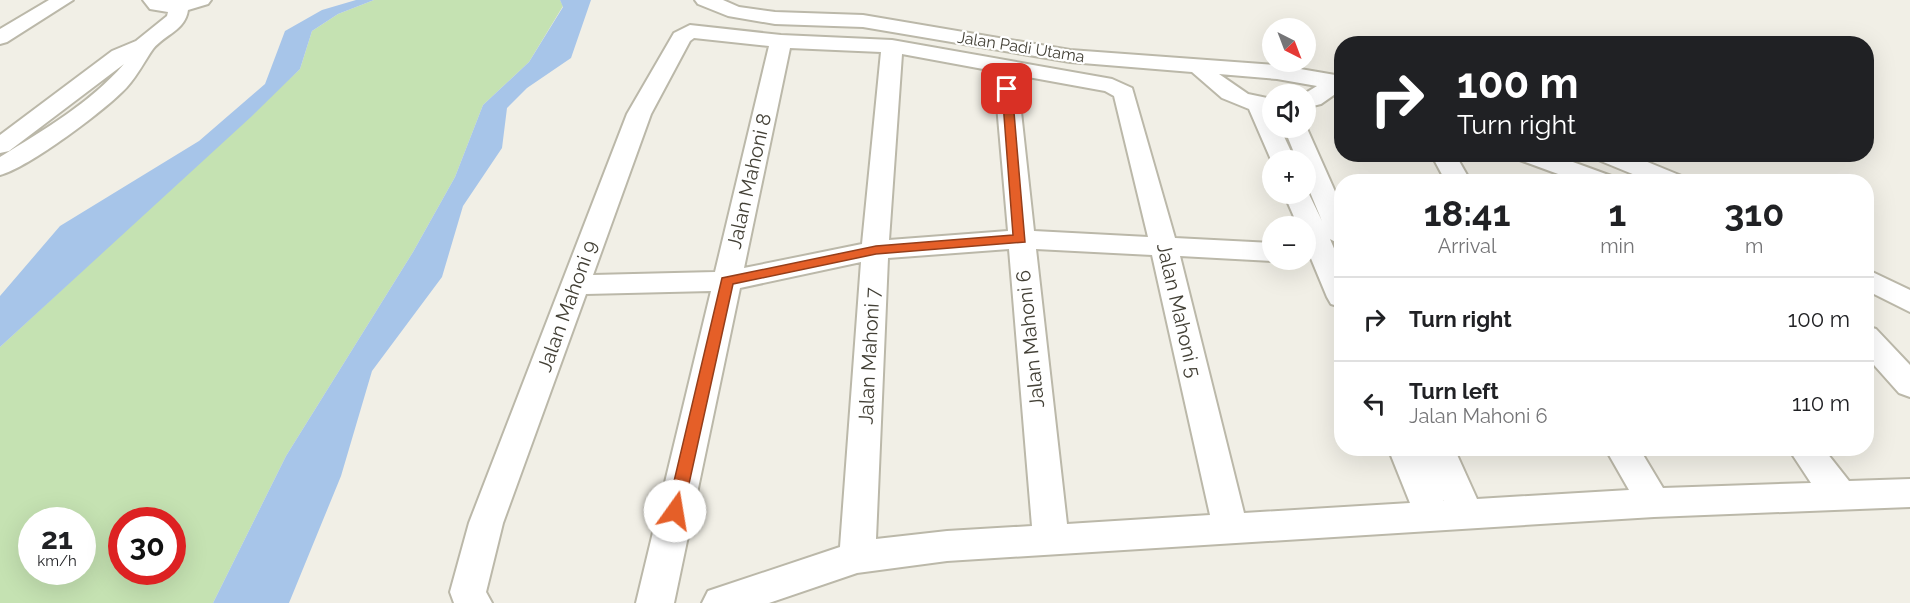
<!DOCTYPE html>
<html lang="en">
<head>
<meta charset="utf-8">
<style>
  :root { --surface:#fff; --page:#f6f6f6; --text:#202124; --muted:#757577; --line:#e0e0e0 }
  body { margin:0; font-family:Raleway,sans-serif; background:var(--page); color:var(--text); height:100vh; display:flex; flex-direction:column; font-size:22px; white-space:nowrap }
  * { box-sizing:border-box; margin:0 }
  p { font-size:20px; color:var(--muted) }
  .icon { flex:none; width:33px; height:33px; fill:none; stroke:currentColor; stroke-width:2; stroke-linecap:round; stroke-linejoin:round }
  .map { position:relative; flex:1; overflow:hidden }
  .side { position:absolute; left:1334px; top:174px; width:540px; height:282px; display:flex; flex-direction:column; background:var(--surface); border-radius:24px; box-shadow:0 6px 24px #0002 }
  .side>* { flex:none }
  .hud { position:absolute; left:1334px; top:36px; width:540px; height:126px; border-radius:24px; box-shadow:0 6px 24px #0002; background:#202124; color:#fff; overflow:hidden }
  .needle { width:39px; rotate:138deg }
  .fabs { position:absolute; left:1262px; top:18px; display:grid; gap:12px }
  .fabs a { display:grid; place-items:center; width:54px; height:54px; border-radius:50%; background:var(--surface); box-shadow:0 6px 24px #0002; font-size:30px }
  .speed { position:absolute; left:18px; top:507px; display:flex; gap:12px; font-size:30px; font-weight:700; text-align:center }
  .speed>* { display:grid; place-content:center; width:78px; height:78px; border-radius:50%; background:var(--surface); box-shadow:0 6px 24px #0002; line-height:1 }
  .speed small { font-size:15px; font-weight:400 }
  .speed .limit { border:9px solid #d22; background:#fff; color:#111 }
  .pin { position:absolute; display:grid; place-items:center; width:51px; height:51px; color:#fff; margin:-26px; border-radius:12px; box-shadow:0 3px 9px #0006 }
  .me { position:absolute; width:66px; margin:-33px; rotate:13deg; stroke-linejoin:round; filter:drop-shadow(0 0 4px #0008) }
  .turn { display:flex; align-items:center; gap:21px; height:126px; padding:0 24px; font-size:27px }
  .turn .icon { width:78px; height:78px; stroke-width:2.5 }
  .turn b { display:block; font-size:42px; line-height:51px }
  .eta { display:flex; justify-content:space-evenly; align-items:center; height:102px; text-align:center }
  .eta b { font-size:36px; font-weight:700; line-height:42px }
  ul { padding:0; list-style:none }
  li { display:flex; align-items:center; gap:18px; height:84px; padding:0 24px; border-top:2px solid var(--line) }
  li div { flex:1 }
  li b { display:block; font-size:22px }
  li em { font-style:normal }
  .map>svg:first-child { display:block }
  .green { fill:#c5e2b2; fill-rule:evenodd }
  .water { fill:#a7c5e9 }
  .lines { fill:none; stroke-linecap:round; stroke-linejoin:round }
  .minor-casing { stroke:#bbb8a9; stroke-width:4 }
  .minor { fill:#fff; fill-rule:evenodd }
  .route { fill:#e55f28; stroke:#953e1a; stroke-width:1.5 }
  .labels { text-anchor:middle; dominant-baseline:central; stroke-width:4.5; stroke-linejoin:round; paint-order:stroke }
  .far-street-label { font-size:16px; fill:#434036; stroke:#fff }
  .street-label { font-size:20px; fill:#434036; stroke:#fff }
</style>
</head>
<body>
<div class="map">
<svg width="1910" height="603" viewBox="0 0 1910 603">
  <rect width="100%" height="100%" fill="#f1efe6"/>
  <path class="green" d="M374,0H560L563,6L529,62L483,105L455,177L413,252L286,456L213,603H0V347L300,69L312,31L338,14ZM32,520H82V572H32ZM122,520H172V572H122Z"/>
  <path class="water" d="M356,0H374L338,14L312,31L300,69L252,116L0,347V296L60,226L199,141L265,84L285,31L322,10Z
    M560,0H591L571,58L527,88L507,108L502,148L463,206L442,277L372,371L341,476L289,603H213L286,456L413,252L455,177L483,105L529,62L563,7Z"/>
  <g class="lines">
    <defs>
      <path id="minor" d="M49,0H73L7,42L0,44V29Z
        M143,0H211L208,4L188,10C185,31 165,34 153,49C145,60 138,75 127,87C107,109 28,168 0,175V157C44,130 90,103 124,64L9,151L0,153V135L112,51L136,41L167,16L168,12L150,9Z
        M695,0H723L739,7L775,12L863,15L1070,50L1277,65L1341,76V90L1321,104L1305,108L1304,94L1317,86L1277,79L1219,74L1248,94L1272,99V128H1280L1295,160L1272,162L1249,109L1222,98L1192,72L1070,62L863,27L775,24L728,16L698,4Z
        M690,25L781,35L892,40L1112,79L1132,88L1175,238L1272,243V260H1277L1272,261L1180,256L1244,513L1410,503L1388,448H1421L1444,501L1421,448H1454L1477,499L1629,490L1605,448H1639L1663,488L1811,483L1788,448H1823L1849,481L1910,479V507L1654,517L947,561L857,573L769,603H702L708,591L840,547L861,262L740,288L674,603H636L711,291L586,294L503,523L486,592L492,603H454L450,592L469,523L627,114L674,33ZM694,38L769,46L715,272L593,275L651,114L690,41ZM790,48L881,52L862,244L744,268ZM902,54L994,71L1008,231L889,240ZM1017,75L1105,91L1114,96L1148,237L1034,231ZM1009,249L1032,526L947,531L876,539L888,258ZM1036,249L1152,255L1210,515L1067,524Z
        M1305,124L1341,205V245L1330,239L1341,265V307L1331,304L1327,297L1305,244V226H1298L1284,194H1305L1306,188L1322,221L1305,180V160H1297L1284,128H1305Z
        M1431,154H1455L1471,182H1446Z
        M1514,154H1551L1614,177L1617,182H1580L1517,159Z
        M1593,154H1628L1684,177L1687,182H1652L1596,159Z
        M1866,269L1910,290V312L1866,290Z
        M1866,326L1876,329L1910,365V397L1899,393L1866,356Z"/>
    </defs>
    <use href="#minor" class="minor-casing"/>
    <use href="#minor" class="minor"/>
  </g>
  <path class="route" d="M1007,85L1012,89L1025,242L876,254L733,284L683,511L681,516H669L667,511L722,278L876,246L1013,235L1002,89Z"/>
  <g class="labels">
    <g class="far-street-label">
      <text transform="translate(1021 47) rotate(9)">Jalan Padi Utama</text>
    </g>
    <g class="street-label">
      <text transform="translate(749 181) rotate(-77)">Jalan Mahoni 8</text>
      <text transform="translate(567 306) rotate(-70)">Jalan Mahoni 9</text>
      <text transform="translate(1179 310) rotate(77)">Jalan Mahoni 5</text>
      <text transform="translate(1030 339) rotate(-96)">Jalan Mahoni 6</text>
      <text transform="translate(869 356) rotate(-87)">Jalan Mahoni 7</text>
    </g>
  </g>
</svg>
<div class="fabs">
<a><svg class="needle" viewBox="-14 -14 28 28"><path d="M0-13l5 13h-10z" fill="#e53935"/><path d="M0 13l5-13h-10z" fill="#757577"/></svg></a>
<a><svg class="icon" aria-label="sound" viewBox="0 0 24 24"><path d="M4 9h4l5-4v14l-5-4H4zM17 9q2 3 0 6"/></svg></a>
<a>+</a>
<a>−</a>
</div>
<div class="speed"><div>21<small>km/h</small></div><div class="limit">30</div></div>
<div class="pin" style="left:1007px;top:89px;background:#d93025"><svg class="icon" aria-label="arrive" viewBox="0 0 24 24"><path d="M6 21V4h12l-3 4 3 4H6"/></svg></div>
<svg class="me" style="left:675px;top:511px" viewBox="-20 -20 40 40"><circle r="19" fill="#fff"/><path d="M0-13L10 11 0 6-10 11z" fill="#e55f28"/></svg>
<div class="hud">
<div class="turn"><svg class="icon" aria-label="right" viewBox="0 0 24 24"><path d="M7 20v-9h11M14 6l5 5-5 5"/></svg><div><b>100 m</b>Turn right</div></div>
</div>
<section class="side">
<div class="eta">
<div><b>18:41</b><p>Arrival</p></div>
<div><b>1</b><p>min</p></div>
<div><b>310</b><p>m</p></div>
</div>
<ul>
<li><svg class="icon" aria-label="right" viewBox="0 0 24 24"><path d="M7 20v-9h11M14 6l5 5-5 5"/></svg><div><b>Turn right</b></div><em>100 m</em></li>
<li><svg class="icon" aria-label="left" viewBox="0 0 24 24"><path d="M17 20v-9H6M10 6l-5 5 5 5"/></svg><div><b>Turn left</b><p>Jalan Mahoni 6</p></div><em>110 m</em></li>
</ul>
</section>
</div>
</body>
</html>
